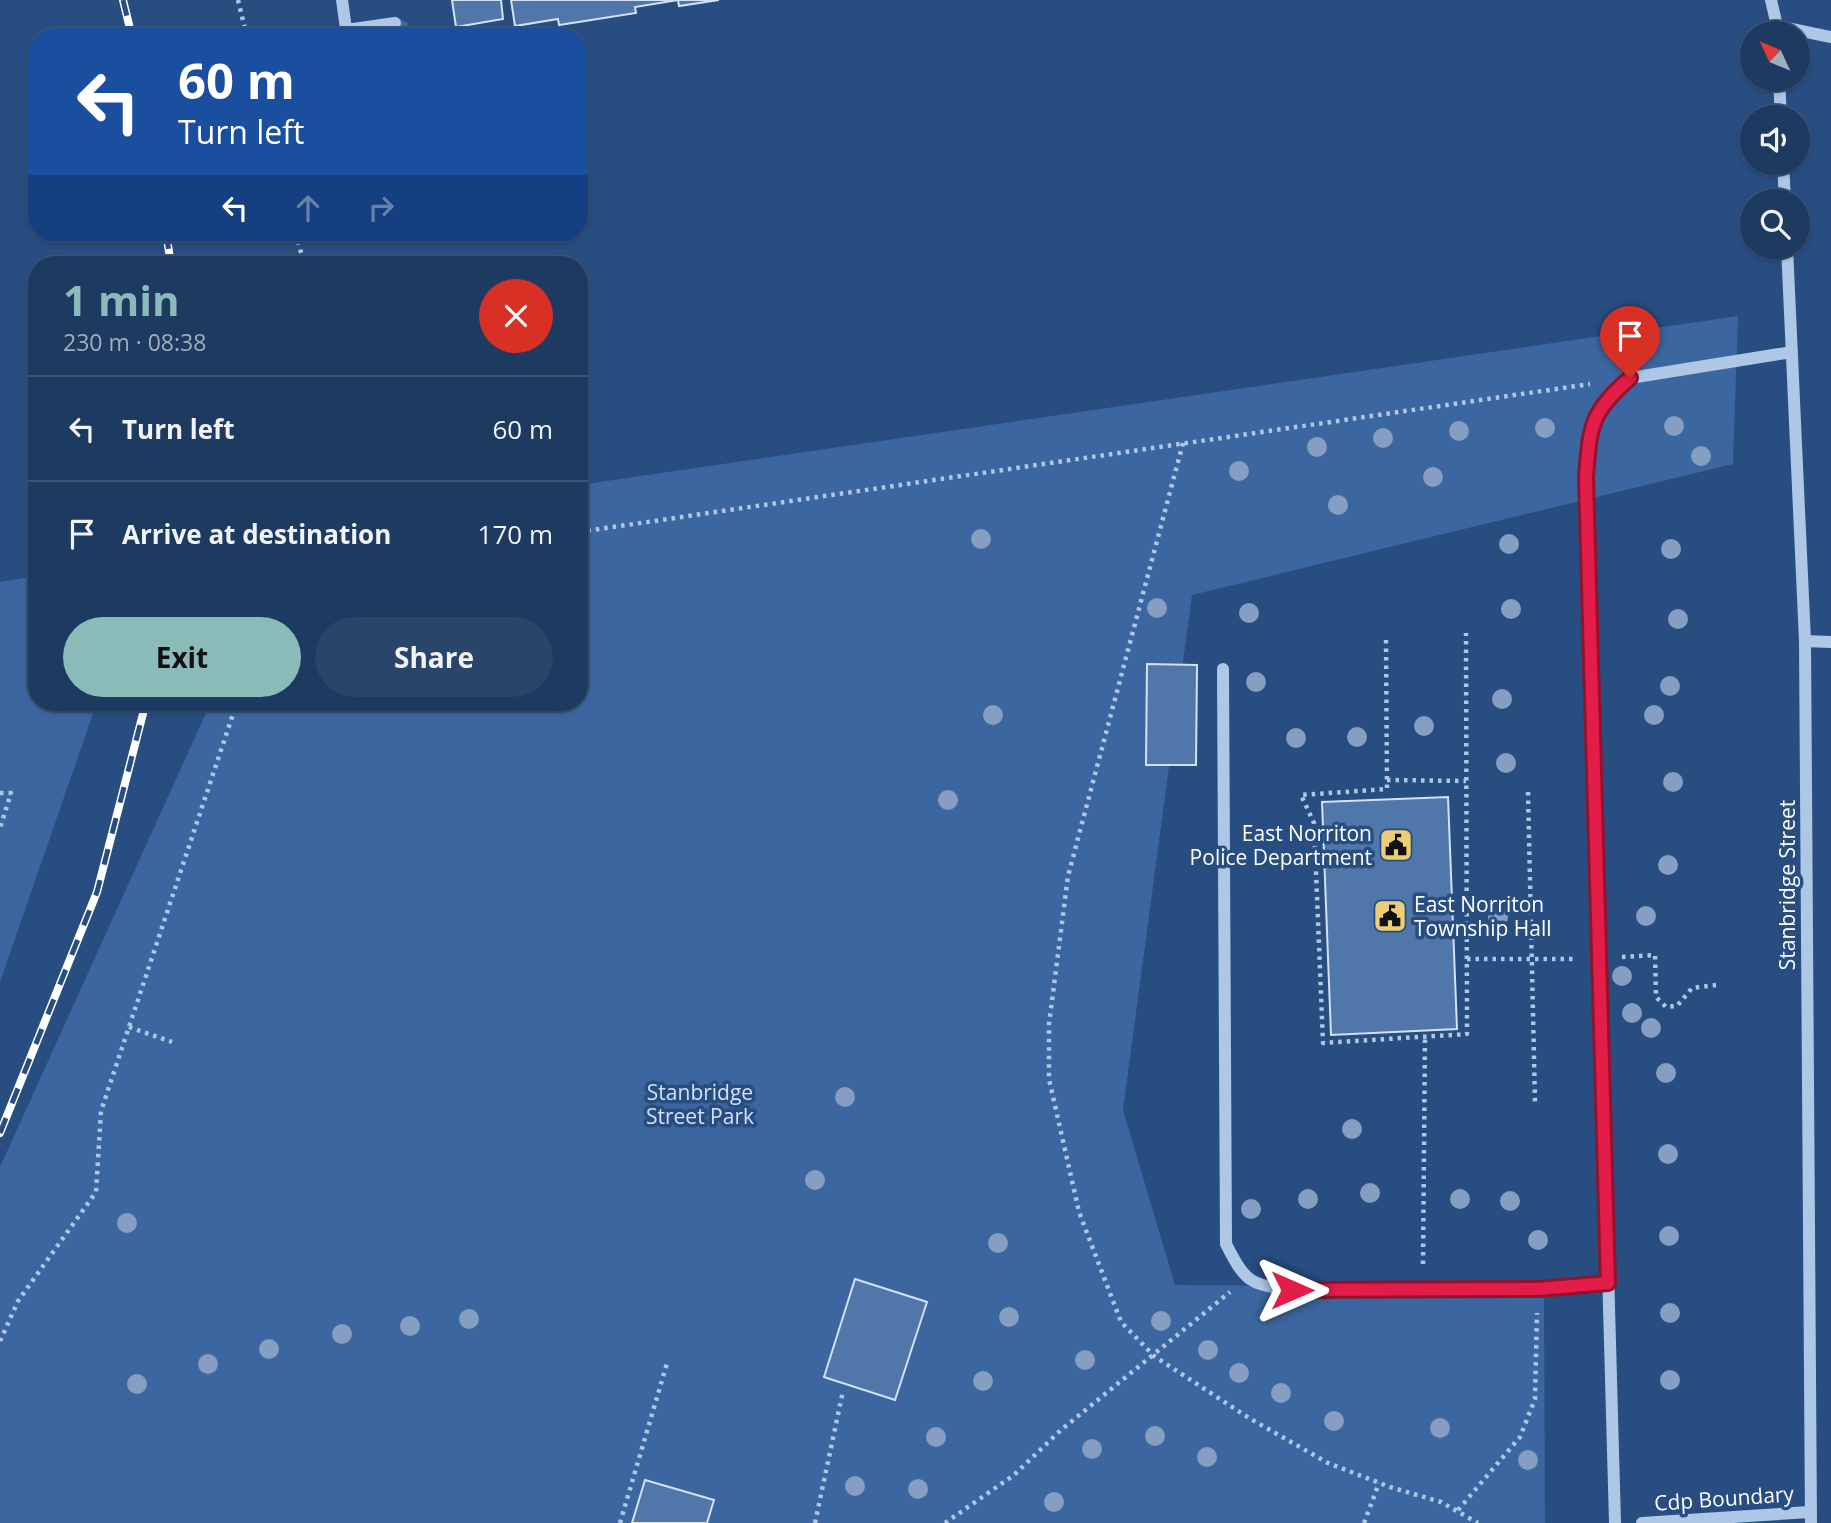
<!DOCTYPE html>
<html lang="en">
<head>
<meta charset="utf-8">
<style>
  :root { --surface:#1d3a61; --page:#2a456a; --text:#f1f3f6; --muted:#a0adbd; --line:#3b5476; --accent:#8bbbb9 }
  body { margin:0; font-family:"Open Sans",sans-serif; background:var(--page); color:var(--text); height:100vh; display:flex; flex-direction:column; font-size:26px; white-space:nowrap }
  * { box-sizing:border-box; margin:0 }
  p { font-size:23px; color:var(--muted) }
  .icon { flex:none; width:38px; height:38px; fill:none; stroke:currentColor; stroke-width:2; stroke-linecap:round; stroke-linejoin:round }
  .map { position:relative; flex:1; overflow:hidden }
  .details { position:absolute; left:28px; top:256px; width:560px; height:455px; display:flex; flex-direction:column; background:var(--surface); border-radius:28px; box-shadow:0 2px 5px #0004,0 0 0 2px var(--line) }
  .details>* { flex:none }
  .guide { position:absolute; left:28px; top:28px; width:560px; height:214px; border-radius:28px; box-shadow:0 2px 5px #0004,0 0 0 2px var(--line); background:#1a4fa0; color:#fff; overflow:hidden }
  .needle { width:46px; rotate:314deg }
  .controls { position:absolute; left:1740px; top:21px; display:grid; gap:14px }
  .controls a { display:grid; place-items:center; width:70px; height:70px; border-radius:50%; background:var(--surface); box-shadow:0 2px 5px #0004,0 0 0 2px var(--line); font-size:35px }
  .pin { position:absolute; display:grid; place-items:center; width:60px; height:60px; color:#fff; margin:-72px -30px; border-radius:50% 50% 50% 0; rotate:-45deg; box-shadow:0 0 7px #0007 }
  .pin .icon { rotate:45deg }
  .me { position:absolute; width:77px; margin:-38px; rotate:90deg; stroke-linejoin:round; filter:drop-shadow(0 0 5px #0008) }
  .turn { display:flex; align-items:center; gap:24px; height:147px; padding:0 35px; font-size:32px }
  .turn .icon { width:91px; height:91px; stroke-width:2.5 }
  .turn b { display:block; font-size:49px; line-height:60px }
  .lanes { display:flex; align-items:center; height:66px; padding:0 35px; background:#0003; justify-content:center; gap:35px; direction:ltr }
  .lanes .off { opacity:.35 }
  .round { display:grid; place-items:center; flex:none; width:74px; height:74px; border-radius:37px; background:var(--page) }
  .summary { display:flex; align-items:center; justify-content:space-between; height:119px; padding:0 35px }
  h1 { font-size:42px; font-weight:700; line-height:52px; color:var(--accent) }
  .cta { display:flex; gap:14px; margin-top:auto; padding:14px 35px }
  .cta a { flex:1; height:80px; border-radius:42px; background:var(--accent); color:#111; font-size:28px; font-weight:700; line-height:80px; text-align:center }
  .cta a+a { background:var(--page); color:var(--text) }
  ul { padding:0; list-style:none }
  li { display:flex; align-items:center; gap:21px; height:105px; padding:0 35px; border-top:2px solid var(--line) }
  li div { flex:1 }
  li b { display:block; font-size:26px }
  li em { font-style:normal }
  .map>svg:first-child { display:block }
  .green { fill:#3c669f }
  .building { fill:#5076aa; stroke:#d2e1f5; stroke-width:2 }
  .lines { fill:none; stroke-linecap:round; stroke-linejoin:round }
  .minor-tunnel { stroke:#476894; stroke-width:12; stroke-dasharray:12 6; stroke-linecap:butt }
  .path { stroke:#afc7e6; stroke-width:4.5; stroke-dasharray:3.5 5; stroke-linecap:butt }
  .minor { stroke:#afc7e6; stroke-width:12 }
  .rail-casing { stroke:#fff; stroke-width:8 }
  .rail { stroke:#274d81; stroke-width:5; stroke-dasharray:16; stroke-linecap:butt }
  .tree { fill:#859ec1 }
  .route-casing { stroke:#92132f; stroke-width:18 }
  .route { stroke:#e11d48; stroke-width:12 }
  .labels { text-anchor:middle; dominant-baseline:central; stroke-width:7; stroke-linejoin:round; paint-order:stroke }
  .poi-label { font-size:21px; fill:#fff; stroke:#274d81; text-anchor:end }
  .street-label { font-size:21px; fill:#fff; stroke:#274d81 }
  .park-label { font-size:21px; fill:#d2e1f5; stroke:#274d81 }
</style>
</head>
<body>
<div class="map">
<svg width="1831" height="1523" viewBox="0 0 1831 1523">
  <rect width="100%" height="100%" fill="#274d81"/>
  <path class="green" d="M1738,316L1733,464L1192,595L1123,1110L1175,1285L1544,1288L1545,1523H0V1167L211,702H579V485Z
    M37,576V702H97L0,982V582Z"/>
  <path class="building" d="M452,0H501L503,19L456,27Z
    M511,0H719L679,6L678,0L635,7L636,13L559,25L558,19L515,26Z
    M1147,664L1197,665L1196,765H1146Z
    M1448,797L1457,1029L1331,1035L1322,802Z
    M855,1279L927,1302L895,1400L824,1377Z
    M645,1480L714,1500L707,1523H632Z"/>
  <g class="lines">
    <path class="minor-tunnel" d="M395,23L422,37"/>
    <path class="path" d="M238,0L247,37
      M296,233L304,264
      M1183,443L1068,876L1049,1024V1079L1079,1212L1121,1322L1154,1356L1249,1418L1328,1463L1390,1487L1441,1502L1478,1523
      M579,532L1590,384
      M1386,640L1387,789L1301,795L1314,823L1323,1043L1467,1034L1466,633
      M1387,780L1466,781
      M1528,792L1535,1102
      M0,793H11L0,828
      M1622,957L1655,955L1656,997L1666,1007L1677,1006L1692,988L1716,985
      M1467,959H1575
      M129,1027L172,1042
      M1423,1264L1425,1037
      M0,1341L18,1301L96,1192L101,1111L237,702
      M1458,1510L1520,1437L1535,1399L1537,1313
      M620,1523L668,1360
      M815,1523L843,1391
      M945,1523L1014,1475L1061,1430L1230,1292
      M1364,1523L1379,1483"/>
    <path class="minor" d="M342,0L347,36
      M1771,0L1777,26L1831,37
      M346,30L395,23
      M1779,79L1781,117
      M1783,163L1785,201
      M1787,247L1805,641L1811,1523
      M1805,641L1831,642
      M1223,669L1226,1244C1246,1283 1249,1284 1292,1290L1544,1288L1608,1283
      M1615,1523L1586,477L1589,438L1596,413L1630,378L1792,352
      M1642,1523L1809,1512"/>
    <defs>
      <path id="rail" d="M123,0L132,37
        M166,233L171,264
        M0,1133L97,892L146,702"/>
    </defs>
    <use href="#rail" class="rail-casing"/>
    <use href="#rail" class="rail"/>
  </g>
  <g class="tree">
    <circle cx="1674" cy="426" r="10"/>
    <circle cx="1545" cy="428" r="10"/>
    <circle cx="1459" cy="431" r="10"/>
    <circle cx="1383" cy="438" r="10"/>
    <circle cx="1317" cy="447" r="10"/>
    <circle cx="1701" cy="456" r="10"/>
    <circle cx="1239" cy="471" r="10"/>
    <circle cx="1433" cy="477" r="10"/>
    <circle cx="1338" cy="505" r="10"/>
    <circle cx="981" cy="539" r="10"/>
    <circle cx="1509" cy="544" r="10"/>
    <circle cx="1671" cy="549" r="10"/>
    <circle cx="1157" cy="608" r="10"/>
    <circle cx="1511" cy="609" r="10"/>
    <circle cx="1249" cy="613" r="10"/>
    <circle cx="1678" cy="619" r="10"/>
    <circle cx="1256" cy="682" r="10"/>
    <circle cx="1670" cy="686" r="10"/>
    <circle cx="1502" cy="699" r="10"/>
    <circle cx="993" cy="715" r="10"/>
    <circle cx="1654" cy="715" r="10"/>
    <circle cx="1424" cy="726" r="10"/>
    <circle cx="1357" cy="737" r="10"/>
    <circle cx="1296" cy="738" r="10"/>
    <circle cx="1506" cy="763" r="10"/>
    <circle cx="1673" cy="782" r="10"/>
    <circle cx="948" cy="800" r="10"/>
    <circle cx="1668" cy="865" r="10"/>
    <circle cx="1646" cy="916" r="10"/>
    <circle cx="1498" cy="917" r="10"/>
    <circle cx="1622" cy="976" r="10"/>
    <circle cx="1632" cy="1013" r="10"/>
    <circle cx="1651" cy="1028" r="10"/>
    <circle cx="1666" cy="1073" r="10"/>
    <circle cx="845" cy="1097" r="10"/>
    <circle cx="1352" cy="1129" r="10"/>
    <circle cx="1668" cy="1154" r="10"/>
    <circle cx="815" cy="1180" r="10"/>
    <circle cx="1370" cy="1193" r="10"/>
    <circle cx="1308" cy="1199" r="10"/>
    <circle cx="1460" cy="1199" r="10"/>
    <circle cx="1510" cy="1201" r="10"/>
    <circle cx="1251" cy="1209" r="10"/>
    <circle cx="127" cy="1223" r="10"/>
    <circle cx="1669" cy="1236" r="10"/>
    <circle cx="1538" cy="1240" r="10"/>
    <circle cx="998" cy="1243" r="10"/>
    <circle cx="1670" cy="1313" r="10"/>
    <circle cx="1009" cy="1317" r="10"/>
    <circle cx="469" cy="1319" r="10"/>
    <circle cx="1161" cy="1321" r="10"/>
    <circle cx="410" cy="1326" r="10"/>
    <circle cx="342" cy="1334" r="10"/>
    <circle cx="269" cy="1349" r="10"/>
    <circle cx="1208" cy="1350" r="10"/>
    <circle cx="1085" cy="1360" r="10"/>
    <circle cx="208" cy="1364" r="10"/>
    <circle cx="1239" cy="1373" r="10"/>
    <circle cx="1670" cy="1380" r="10"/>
    <circle cx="983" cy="1381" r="10"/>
    <circle cx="137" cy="1384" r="10"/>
    <circle cx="1281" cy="1393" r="10"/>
    <circle cx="1334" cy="1421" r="10"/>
    <circle cx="1440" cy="1428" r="10"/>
    <circle cx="1155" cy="1436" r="10"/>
    <circle cx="936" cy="1437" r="10"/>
    <circle cx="1092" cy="1449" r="10"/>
    <circle cx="1207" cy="1457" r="10"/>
    <circle cx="1528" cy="1460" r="10"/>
    <circle cx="855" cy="1486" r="10"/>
    <circle cx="918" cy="1489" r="10"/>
    <circle cx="1054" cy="1502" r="10"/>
  </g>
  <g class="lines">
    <defs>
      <path id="route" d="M1292,1290L1538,1289L1608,1283L1586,477C1590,426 1590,413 1630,378"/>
    </defs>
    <use href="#route" class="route-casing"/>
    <use href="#route" class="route"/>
  </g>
  <defs>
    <symbol id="civic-square" viewBox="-11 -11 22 22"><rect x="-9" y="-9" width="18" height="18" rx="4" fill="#eece75" stroke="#274d81"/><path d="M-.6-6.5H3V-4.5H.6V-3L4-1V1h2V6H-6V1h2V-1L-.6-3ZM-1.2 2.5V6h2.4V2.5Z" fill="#111"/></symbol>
  </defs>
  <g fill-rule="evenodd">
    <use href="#civic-square" x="1377" y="826" width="38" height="38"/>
    <use href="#civic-square" x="1371" y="897" width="38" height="38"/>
  </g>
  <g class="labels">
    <g class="poi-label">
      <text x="1372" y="833">East Norriton<tspan x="1372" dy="24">Police Department</tspan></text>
      <text x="1414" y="904" text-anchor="start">East Norriton<tspan x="1414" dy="24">Township Hall</tspan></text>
    </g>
    <g class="street-label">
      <text transform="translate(1787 885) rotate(-90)">Stanbridge Street</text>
      <text transform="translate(1724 1498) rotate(-4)">Cdp Boundary</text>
    </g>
    <g class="park-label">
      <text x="700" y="1092">Stanbridge<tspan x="700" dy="24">Street Park</tspan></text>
    </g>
  </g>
</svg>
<div class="controls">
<a><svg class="needle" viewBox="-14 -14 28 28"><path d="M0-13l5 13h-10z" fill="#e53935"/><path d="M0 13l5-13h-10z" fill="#a0adbd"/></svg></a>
<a><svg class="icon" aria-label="sound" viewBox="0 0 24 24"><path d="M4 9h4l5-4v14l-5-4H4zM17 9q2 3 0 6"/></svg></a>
<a><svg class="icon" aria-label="search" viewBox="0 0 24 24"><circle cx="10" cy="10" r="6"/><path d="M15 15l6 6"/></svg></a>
</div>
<div class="pin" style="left:1630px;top:378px;background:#d93025"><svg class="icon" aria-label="arrive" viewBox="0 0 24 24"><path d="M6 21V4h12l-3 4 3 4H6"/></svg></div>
<svg class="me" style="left:1292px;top:1290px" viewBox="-20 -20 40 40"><path d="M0-17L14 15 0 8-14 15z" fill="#e11d48" stroke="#fff" stroke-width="4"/></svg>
<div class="guide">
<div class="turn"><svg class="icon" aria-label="left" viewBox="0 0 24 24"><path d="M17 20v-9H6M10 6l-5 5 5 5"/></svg><div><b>60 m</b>Turn left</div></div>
<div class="lanes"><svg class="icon" aria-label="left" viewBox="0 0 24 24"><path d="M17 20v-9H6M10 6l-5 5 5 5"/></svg><svg class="icon off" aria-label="ahead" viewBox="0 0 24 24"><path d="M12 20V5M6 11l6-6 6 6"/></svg><svg class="icon off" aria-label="right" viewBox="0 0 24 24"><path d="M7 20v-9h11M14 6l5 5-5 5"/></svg></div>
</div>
<section class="details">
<div class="summary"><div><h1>1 min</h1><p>230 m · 08:38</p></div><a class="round" style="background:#d93025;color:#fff"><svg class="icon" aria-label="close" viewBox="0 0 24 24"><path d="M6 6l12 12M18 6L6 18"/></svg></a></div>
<ul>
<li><svg class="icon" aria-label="left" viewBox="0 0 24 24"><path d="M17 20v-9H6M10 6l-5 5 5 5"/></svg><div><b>Turn left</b></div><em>60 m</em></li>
<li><svg class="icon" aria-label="arrive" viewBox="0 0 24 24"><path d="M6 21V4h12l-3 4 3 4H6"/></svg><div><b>Arrive at destination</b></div><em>170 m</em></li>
</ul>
<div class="cta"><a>Exit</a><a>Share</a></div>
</section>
</div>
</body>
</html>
